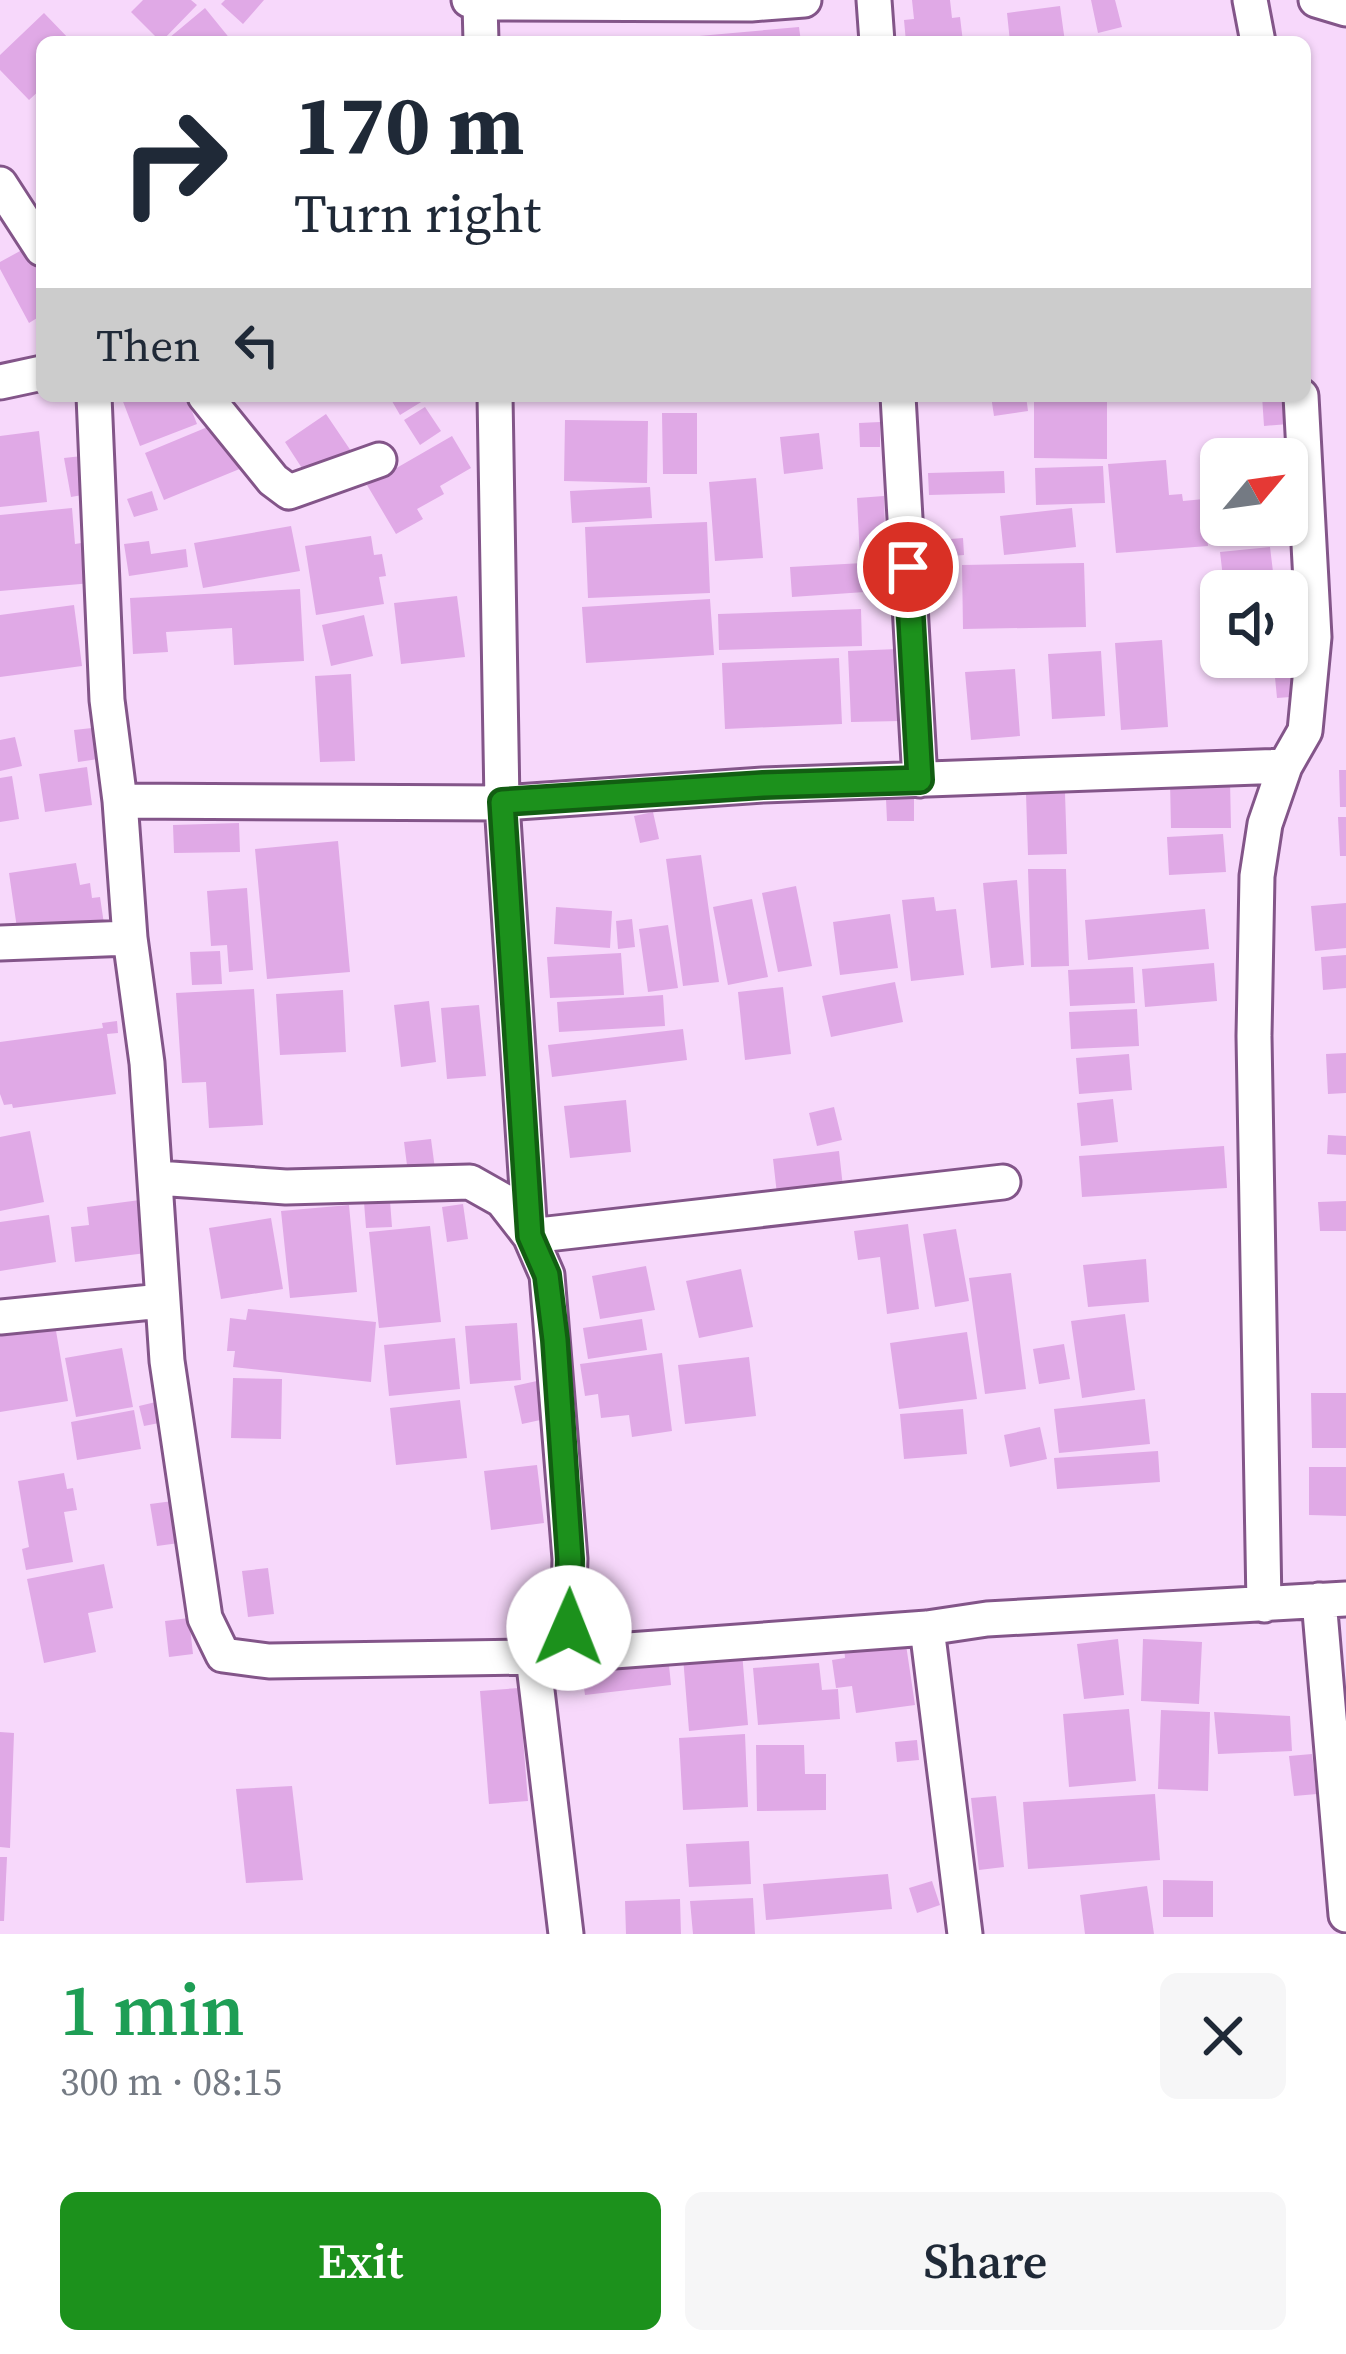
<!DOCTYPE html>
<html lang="en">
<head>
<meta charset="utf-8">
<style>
  :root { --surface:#fff; --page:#f6f6f7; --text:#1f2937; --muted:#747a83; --accent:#1c911c }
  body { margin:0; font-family:"Source Serif 4",serif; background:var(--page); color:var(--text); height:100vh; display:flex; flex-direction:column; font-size:45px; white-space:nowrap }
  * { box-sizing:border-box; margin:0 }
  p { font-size:39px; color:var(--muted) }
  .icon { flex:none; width:66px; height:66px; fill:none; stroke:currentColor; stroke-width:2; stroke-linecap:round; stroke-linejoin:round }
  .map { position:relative; height:1934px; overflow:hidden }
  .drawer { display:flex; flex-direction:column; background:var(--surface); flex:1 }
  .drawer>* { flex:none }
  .banner { position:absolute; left:36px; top:36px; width:1275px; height:366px; border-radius:18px; box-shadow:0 3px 9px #0004; background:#fff; color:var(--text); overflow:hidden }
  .needle { width:78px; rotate:61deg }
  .buttons { position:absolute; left:1200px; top:438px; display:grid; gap:24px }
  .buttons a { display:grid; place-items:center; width:108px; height:108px; border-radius:18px; background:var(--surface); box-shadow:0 3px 9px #0004; font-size:60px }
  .pin { position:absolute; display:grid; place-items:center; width:102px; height:102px; color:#fff; margin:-51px; border:6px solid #fff; border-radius:50%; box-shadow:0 3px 12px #0007 }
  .me { position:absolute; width:132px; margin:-66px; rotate:1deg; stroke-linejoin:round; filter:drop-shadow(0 0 9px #0008) }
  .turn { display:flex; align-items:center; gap:42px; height:252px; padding:0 60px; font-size:54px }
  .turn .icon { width:156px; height:156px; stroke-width:2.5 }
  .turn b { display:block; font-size:84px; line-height:102px }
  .then { display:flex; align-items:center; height:114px; padding:0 60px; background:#0003; gap:24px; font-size:45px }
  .round { display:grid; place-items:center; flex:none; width:126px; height:126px; border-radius:18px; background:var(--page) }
  .headline { display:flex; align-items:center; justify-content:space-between; height:204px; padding:0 60px }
  h1 { font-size:72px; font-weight:600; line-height:90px; color:#1e9e55 }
  .action { display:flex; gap:24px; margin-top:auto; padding:24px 60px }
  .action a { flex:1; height:138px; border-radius:18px; background:var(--accent); color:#fff; font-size:48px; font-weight:600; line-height:138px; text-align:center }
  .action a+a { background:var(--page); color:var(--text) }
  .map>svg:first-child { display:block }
  .building { fill:#e0a9e6 }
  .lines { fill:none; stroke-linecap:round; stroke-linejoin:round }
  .minor-casing { stroke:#835589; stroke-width:39 }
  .minor { stroke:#fff; stroke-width:33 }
  .route-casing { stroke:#125e12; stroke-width:30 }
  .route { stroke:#1c911c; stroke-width:21 }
</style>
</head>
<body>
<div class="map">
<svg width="1346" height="1934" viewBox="0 0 1346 1934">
  <rect width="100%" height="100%" fill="#f7d8fb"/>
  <path class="building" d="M143,0H191L197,5L161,42L131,12Z
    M225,0H264L243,24L221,4Z
    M912,0H950L952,18L960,17L963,42H906L904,20L914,19Z
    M1091,0H1115L1122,27L1098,33Z
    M1060,6L1065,42H1010L1007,13Z
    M205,8L231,40L172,42L169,38Z
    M44,13L72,42H42V88L29,100L0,70V55Z
    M799,27L801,42H699V36Z
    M31,245L42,265V315L29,323L0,269V262Z
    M130,396H186L197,424L140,446L122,399Z
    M389,396H431L400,415Z
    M991,396H1026L1028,411L994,416Z
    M1034,396H1107V459L1034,458Z
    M1262,396H1287L1289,424L1264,426Z
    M425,407L441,431L420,445L404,420Z
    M662,413H697V474H663Z
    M326,414L351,451L309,479L285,442Z
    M565,420L648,421L647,483L564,481Z
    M222,421L242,468L164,500L145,453Z
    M880,422V447H860L859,423Z
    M39,431L47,502L0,507V436Z
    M819,433L823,469L784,474L780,437Z
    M452,436L471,468L440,486L444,494L417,509L423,519L396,534L367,485Z
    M82,456L88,494L71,497L64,458Z
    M1166,460L1169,495L1182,494L1183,501L1204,499L1208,546L1116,553L1108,464Z
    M1103,466L1105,503L1036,505L1035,468Z
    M1004,471L1005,493L929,495L928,473Z
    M756,478L763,558L715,561L709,482Z
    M650,487L652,518L572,523L570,491Z
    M152,491L158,510L134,517L127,499Z
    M884,496L886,557L860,558L857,498Z
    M72,508L75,544L88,542L92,583L0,591V515Z
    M1072,508L1076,547L1004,555L1000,516Z
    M707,522L710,593L588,598L585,527Z
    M291,526L300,571L203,588L194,543Z
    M371,536L374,555L382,554L386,576L379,577L384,604L316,615L305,546Z
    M963,538L964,555L939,557L938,540Z
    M149,541L151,554L186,549L188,567L129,576L124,544Z
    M1270,547L1274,580L1224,586L1220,552Z
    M863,563L865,592L792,597L790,567Z
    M1084,563L1086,627L963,629L962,565Z
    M1297,584L1298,606H1287V591H1275V585Z
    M300,589L304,661L234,665L232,628L166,632L168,652L133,654L130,598Z
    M457,596L465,657L401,664L394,603Z
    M710,599L714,655L586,663L582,607Z
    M74,605L82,666L0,677V615Z
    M861,609L862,646L719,650L718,614Z
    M364,615L373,656L331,666L322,625Z
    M1297,629L1304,696L1277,698L1273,657H1287V630Z
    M1162,640L1168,727L1121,730L1115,643Z
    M898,649L901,721L851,722L848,651Z
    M1101,651L1105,716L1052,719L1048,654Z
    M839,658L842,724L725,729L722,663Z
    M1015,669L1020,736L971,740L965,672Z
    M351,674L355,761L320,762L315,676Z
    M101,727L105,758L78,762L74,730Z
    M15,737L22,766L0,771V740Z
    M87,767L92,805L45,812L39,774Z
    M1339,770H1346V807H1340Z
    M12,776L19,819L0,822V778Z
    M1170,781H1230L1231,828H1171Z
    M1065,793L1067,854L1028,855L1026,794Z
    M886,799H914V821H887Z
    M653,812L659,839L640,843L634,816Z
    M1338,817H1346V856H1340Z
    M239,823L240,852L174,853L173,825Z
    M1223,834L1226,872L1169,875L1167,837Z
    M338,841L350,972L267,979L255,849Z
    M701,855L719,982L683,986L666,859Z
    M76,863L80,885L90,883L92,898L100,897L104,924L19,942L9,873Z
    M1028,869H1066L1069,966L1031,967Z
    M1017,880L1024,965L991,968L983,883Z
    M796,886L812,966L778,972L762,893Z
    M247,888L253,970L229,972L227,945L211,946L207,891Z
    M934,897L936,911L956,909L964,975L911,981L902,900Z
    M752,899L768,977L728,985L713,907Z
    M1346,903V948L1315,951L1311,906Z
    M556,907L612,911L610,948L554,944Z
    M1205,909L1209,949L1088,960L1085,920Z
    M890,914L898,968L840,975L833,922Z
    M632,919L635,947L618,949L616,921Z
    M668,925L678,988L648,992L639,929Z
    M220,951L222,984L192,985L190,952Z
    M621,953L624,995L550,998L547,957Z
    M1346,955V988L1323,990L1321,957Z
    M1214,963L1217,1001L1145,1007L1142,969Z
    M1133,967L1135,1003L1070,1006L1068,970Z
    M895,982L903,1022L831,1037L822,996Z
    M783,987L791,1054L745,1060L738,992Z
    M254,989L263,1125L209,1128L206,1082L182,1083L176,993Z
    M343,990L346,1052L280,1055L276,994Z
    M663,995L665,1026L559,1032L557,1002Z
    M429,1001L436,1062L401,1067L394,1005Z
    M479,1005L486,1076L447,1079L441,1008Z
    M1137,1009L1139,1046L1071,1049L1069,1012Z
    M117,1021L118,1033L107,1034L116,1094L13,1108L12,1104L4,1105L0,1094V1042L103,1028L102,1023Z
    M683,1029L687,1060L552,1077L548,1045Z
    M1346,1053V1093L1328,1094L1326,1054Z
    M1129,1054L1132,1090L1079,1094L1076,1058Z
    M1113,1099L1118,1142L1081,1146L1077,1103Z
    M626,1100L631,1152L570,1158L564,1106Z
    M834,1107L842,1140L817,1146L809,1113Z
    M30,1131L44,1202L0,1211V1137Z
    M1328,1135L1346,1136V1155L1327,1154Z
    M431,1139L435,1169L408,1173L404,1142Z
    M1224,1146L1227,1188L1082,1197L1079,1156Z
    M839,1151L843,1187L777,1194L773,1159Z
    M140,1200L146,1253L75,1262L71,1227L89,1225L87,1207Z
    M390,1201L392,1227L366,1228L364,1202Z
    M1346,1201V1231H1320L1318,1202Z
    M463,1204L468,1239L447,1242L442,1207Z
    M349,1205L357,1292L290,1298L281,1211Z
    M49,1215L56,1262L0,1271V1222Z
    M271,1218L283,1289L221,1299L209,1228Z
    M908,1224L919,1309L887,1314L880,1257L858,1260L854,1231Z
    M430,1226L441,1322L379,1328L369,1232Z
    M956,1229L969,1301L935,1307L923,1234Z
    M1146,1259L1149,1302L1088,1307L1083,1265Z
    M646,1266L655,1310L600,1319L592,1276Z
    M741,1269L753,1327L699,1338L686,1281Z
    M1011,1273L1026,1389L985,1394L969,1278Z
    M248,1309L376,1322L371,1382L233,1367L235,1351H227L230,1318L246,1320Z
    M1125,1314L1135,1390L1082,1398L1071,1321Z
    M642,1319L647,1350L588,1359L583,1328Z
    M517,1323L521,1380L470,1384L465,1326Z
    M55,1325L68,1401L0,1412V1334Z
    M967,1332L977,1399L899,1409L890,1343Z
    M455,1338L460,1389L389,1396L384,1345Z
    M1064,1344L1070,1379L1039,1384L1033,1349Z
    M122,1348L133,1407L76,1417L65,1358Z
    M662,1353L672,1431L632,1437L629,1415L601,1418L598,1394L585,1396L580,1364Z
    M749,1357L756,1416L685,1424L678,1365Z
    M233,1378L282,1379L281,1439L231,1438Z
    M546,1379L554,1417L522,1424L514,1386Z
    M1311,1393H1346V1448H1312Z
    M1145,1399L1150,1444L1059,1453L1054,1409Z
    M460,1400L467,1458L396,1465L390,1408Z
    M160,1401L164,1422L144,1426L139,1406Z
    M963,1409L967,1454L904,1459L900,1414Z
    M134,1410L141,1449L77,1460L71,1422Z
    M1040,1427L1047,1459L1010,1467L1004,1435Z
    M1158,1451L1160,1482L1057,1489L1054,1458Z
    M537,1465L544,1523L491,1530L484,1471Z
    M1309,1467H1346V1516L1309,1515Z
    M64,1473L67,1489L73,1488L77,1510L64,1512L73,1562L26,1570L22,1549L29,1547L18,1481Z
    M173,1501L179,1543L157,1546L150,1504Z
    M104,1564L113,1608L88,1613L96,1652L44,1663L27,1579Z
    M268,1568L274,1614L248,1617L242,1571Z
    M189,1618L193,1654L169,1657L165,1621Z
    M905,1638L915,1705L856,1713L852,1686L836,1688L832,1660L845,1658L844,1647Z
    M1118,1639L1124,1695L1084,1699L1077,1644Z
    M1143,1639L1202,1642L1199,1704L1141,1701Z
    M742,1652L748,1725L689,1731L683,1657Z
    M668,1655L671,1685L585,1695L581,1665Z
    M819,1663L822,1690L838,1689L840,1719L758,1725L753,1668Z
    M519,1688L528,1801L489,1804L480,1691Z
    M1129,1709L1136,1781L1069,1787L1063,1714Z
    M1161,1710L1210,1712L1208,1791L1158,1789Z
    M1214,1712L1290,1716L1292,1751L1218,1754Z
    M0,1732L14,1733L10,1848L0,1847Z
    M745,1734L748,1807L683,1810L679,1738Z
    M917,1740L919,1760L897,1762L895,1742Z
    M756,1745H804L805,1774H826V1810L757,1811Z
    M1312,1754L1317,1794L1294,1796L1289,1756Z
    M292,1786L303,1880L246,1883L236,1789Z
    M1155,1794L1160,1860L1028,1869L1023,1802Z
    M996,1796L1004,1867L979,1870L971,1798Z
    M749,1841L751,1884L689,1887L686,1844Z
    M0,1857H7L4,1921H0Z
    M888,1874L892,1909L766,1920L763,1884Z
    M1163,1880L1213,1881V1917H1163Z
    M932,1881L940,1905L917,1913L909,1888Z
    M1147,1886L1154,1934H1085L1080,1895Z
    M753,1898L755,1934H693L690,1901Z
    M680,1899L681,1934H626L625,1901Z"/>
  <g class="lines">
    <defs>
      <path id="minor" d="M469,0L480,3L751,4L804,0
        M874,0L877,42
        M1250,0L1258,42
        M1316,0L1346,9
        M480,3L481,42
        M0,184L42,249
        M0,382L42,373
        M94,396L107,700L120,801L130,938L147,1063L167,1361L205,1618L223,1655L269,1661L533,1657L927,1628L987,1619L1346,1599
        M205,396L273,480L289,492L379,460
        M495,396L502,803L530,1236L1003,1182
        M898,396L920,780
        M120,801L502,803L763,785L1285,766
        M0,943L130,938
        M157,1178L286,1187L470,1182L502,1200L530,1236L547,1275L570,1559L567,1653
        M0,1317L162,1301
        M1319,1600L1346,1915
        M1264,1605L1254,1036L1257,876L1265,824L1285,766L1305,731L1314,637L1301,396
        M927,1628L965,1934
        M533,1657L566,1934"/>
    </defs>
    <use href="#minor" class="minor-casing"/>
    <use href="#minor" class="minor"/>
  </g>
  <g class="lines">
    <defs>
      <path id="route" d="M569,1628L570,1559L555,1340L547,1275L530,1236L502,802L763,785L920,780L908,567"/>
    </defs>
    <use href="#route" class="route-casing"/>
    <use href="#route" class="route"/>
  </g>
</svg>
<div class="buttons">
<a><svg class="needle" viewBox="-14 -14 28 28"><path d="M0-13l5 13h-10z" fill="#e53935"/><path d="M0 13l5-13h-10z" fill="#747a83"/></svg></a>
<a><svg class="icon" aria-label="sound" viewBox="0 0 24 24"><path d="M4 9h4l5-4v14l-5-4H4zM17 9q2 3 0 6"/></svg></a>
</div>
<div class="pin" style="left:908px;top:567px;background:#d93025"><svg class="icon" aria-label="arrive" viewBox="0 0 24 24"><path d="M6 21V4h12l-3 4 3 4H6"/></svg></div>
<svg class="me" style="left:569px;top:1628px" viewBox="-20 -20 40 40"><circle r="19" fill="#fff"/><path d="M0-13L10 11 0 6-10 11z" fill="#1c911c"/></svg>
<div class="banner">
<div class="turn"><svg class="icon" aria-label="right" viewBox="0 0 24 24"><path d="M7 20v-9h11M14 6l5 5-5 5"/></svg><div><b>170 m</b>Turn right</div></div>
<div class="then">Then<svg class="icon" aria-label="left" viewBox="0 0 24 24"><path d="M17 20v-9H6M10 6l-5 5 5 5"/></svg></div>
</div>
</div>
<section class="drawer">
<div class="headline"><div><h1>1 min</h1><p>300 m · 08:15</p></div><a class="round"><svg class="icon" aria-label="close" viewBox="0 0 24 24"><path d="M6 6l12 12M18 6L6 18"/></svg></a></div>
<div class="action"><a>Exit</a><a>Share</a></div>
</section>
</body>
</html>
